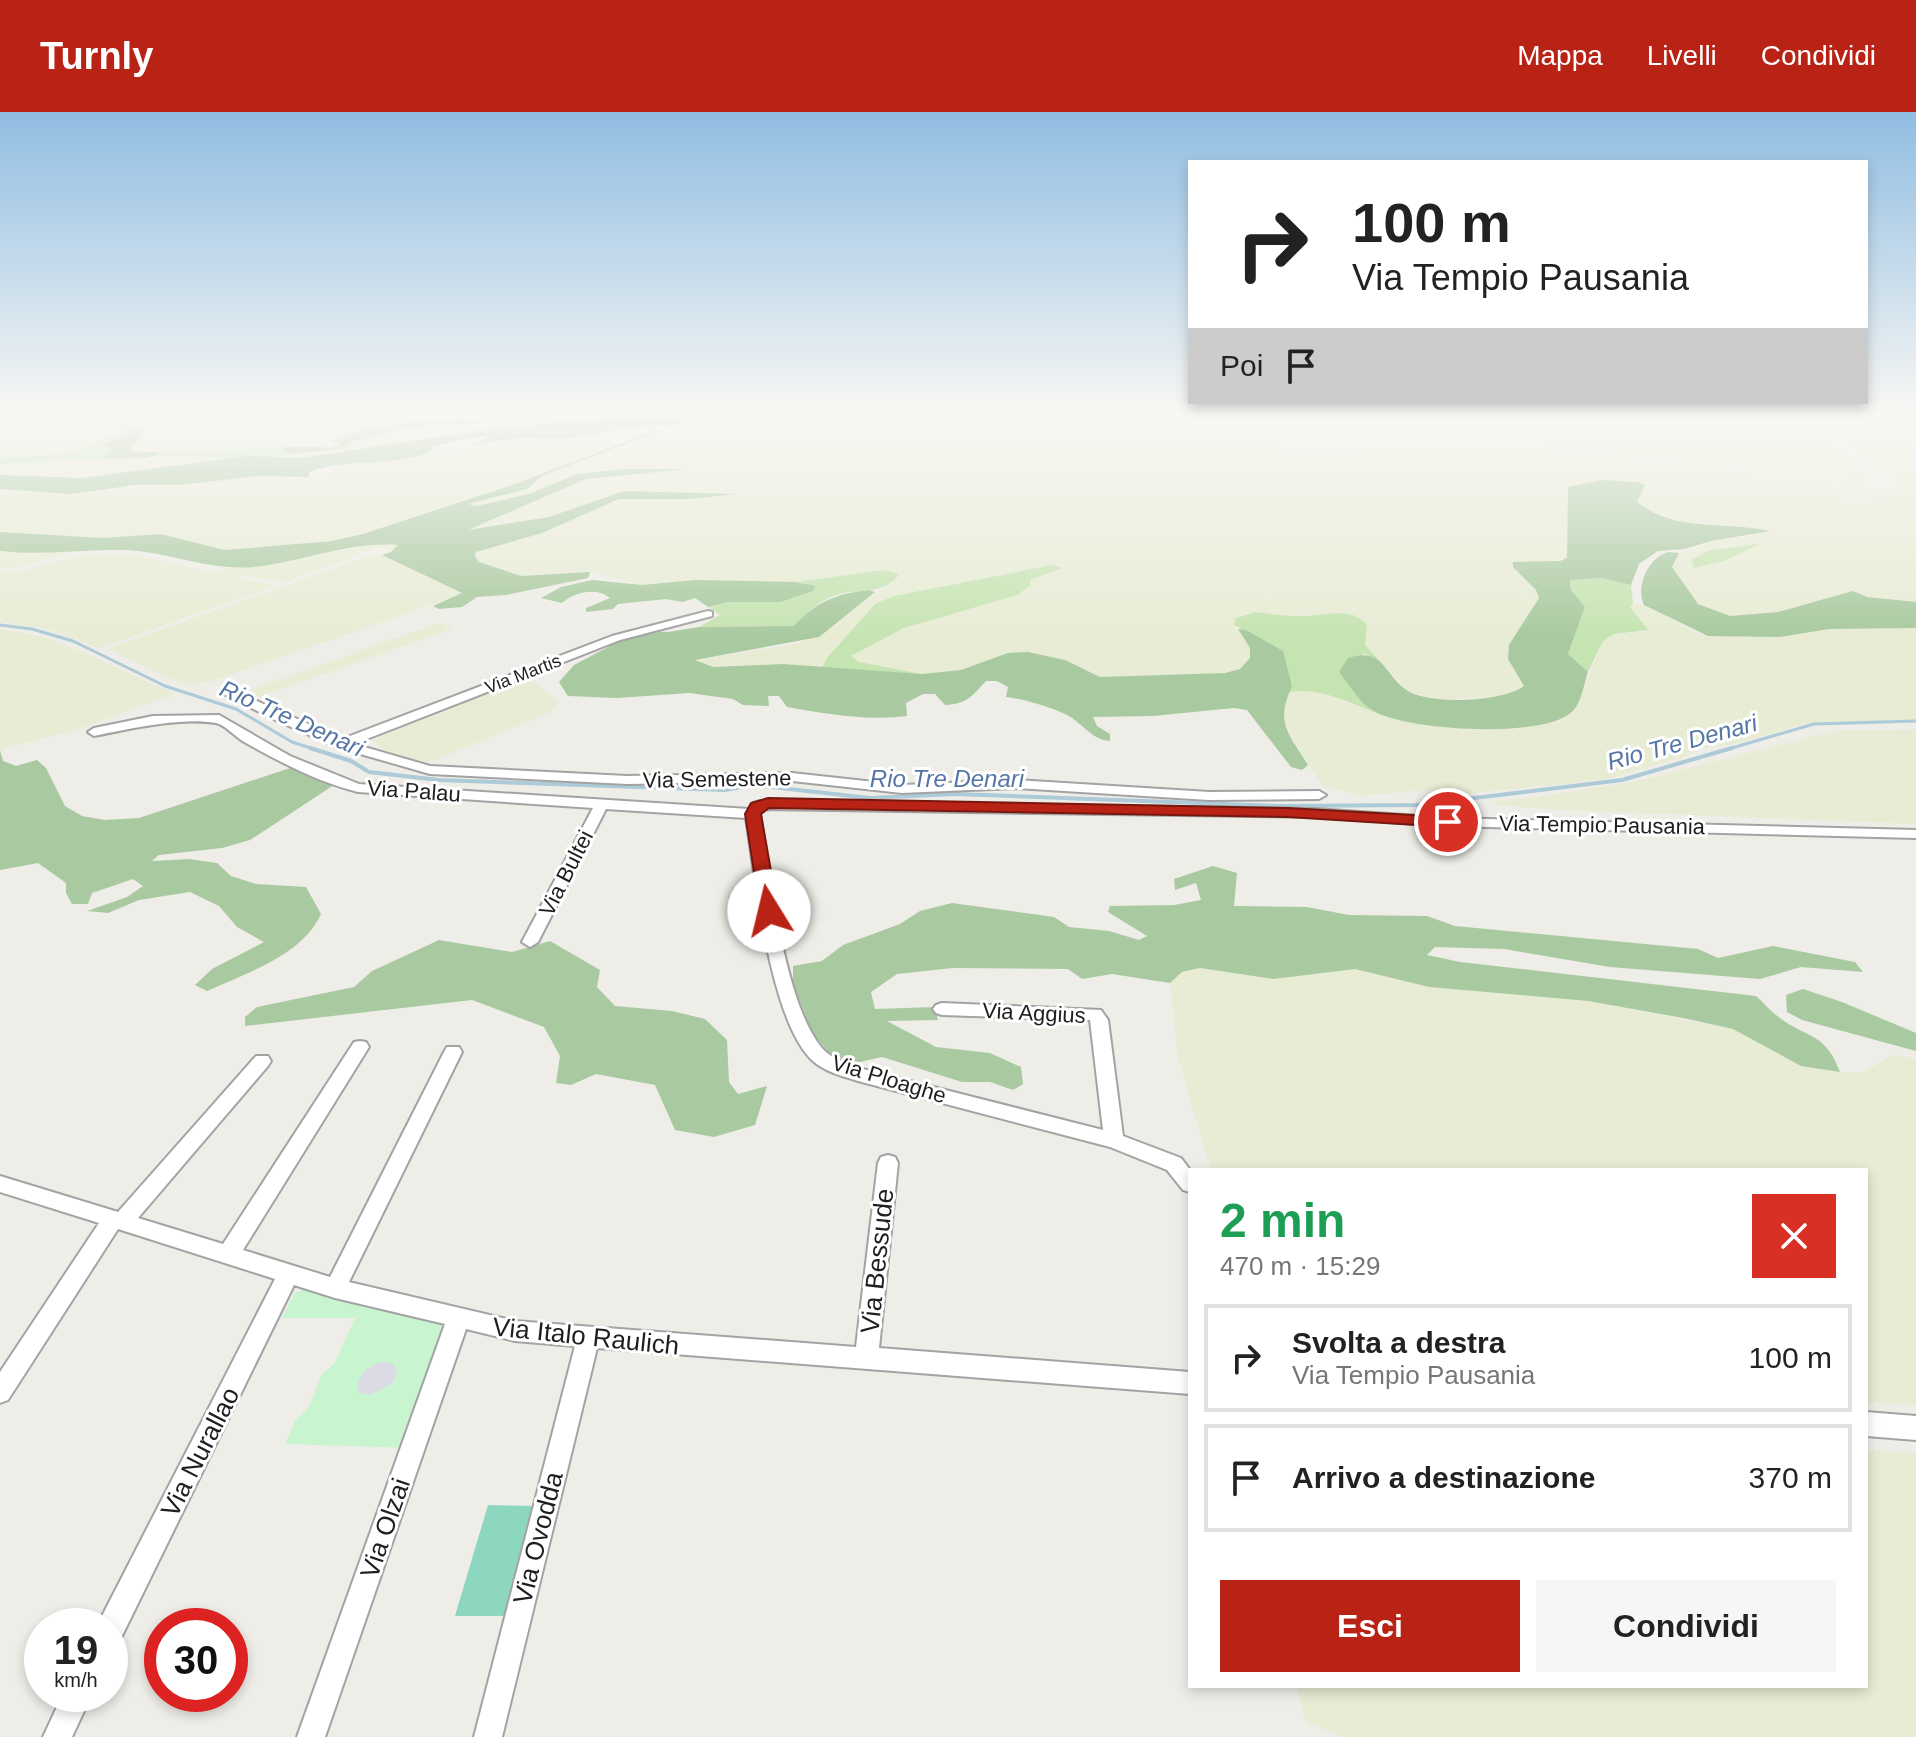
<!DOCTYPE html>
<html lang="it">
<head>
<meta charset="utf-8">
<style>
  :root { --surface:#fff; --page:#f6f6f6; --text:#222; --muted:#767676; --line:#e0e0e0; --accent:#b92315 }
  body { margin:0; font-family:Helvetica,sans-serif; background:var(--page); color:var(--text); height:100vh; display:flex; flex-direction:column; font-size:30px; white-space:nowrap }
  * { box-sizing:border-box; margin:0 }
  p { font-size:26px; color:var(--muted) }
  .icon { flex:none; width:44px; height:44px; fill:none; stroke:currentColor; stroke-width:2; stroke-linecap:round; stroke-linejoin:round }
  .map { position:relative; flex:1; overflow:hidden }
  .details { position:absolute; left:1188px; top:1056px; width:680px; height:520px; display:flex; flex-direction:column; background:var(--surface); border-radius:0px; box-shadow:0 4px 12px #0003 }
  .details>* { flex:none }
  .top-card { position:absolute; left:1188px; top:48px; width:680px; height:244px; border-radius:0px; box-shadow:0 4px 12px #0003; background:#fff; color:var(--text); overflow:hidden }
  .speed { position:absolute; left:24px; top:1496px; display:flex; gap:16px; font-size:40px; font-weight:700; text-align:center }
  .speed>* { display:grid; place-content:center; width:104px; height:104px; border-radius:50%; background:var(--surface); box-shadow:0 4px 12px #0003; line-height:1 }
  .speed small { font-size:20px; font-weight:400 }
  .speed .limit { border:12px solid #d22; background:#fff; color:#111 }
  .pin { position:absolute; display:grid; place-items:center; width:68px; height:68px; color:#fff; margin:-34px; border:4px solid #fff; border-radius:50%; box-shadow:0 2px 8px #0007 }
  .me { position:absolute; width:88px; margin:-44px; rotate:351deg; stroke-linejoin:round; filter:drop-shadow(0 0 6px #0008) }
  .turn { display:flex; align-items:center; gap:28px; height:168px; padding:0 32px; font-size:36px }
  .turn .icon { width:104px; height:104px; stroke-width:2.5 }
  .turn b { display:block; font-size:56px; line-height:68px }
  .then { display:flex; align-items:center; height:76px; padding:0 32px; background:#0003; gap:16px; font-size:30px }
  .round { display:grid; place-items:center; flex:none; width:84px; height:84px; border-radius:0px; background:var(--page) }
  .headline { display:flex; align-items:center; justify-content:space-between; height:136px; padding:0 32px }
  h1 { font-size:48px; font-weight:800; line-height:60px; color:#1e9e55 }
  .primary-button { display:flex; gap:16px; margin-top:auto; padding:16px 32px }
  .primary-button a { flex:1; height:92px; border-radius:0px; background:var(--accent); color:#fff; font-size:32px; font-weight:800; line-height:92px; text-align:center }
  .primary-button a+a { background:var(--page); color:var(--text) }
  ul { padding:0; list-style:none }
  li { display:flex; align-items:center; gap:24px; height:108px; margin:0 16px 12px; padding:0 16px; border:4px solid var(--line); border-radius:0px }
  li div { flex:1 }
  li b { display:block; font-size:30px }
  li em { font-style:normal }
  header { display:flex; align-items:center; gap:48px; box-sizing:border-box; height:112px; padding:0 40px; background:var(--accent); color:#fff }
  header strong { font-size:38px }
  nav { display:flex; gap:44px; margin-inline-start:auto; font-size:28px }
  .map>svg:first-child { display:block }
  .farmland { fill:#e8ecd4 }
  .grass { fill:#c6e4b2 }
  .forest { fill:#a9caa0 }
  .park { fill:#c9f4d0 }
  .pitch { fill:#8dd6c0 }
  .plaza { fill:#dcdbe5 }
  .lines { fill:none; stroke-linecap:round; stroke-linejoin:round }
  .stream-far1 { stroke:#accad8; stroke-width:3 }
  .stream { stroke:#accad8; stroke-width:4 }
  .minor-casing { stroke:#a3a3a3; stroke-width:4 }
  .minor { fill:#fff; fill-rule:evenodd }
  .route { fill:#b92315; stroke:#78170e; stroke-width:2 }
  .labels { text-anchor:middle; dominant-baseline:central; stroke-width:6; stroke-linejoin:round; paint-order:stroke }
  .far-street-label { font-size:18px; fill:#1f1f1f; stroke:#fff }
  .street-label { font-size:22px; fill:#1f1f1f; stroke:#fff }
  .water-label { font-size:24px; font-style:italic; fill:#5576a5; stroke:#fff }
  .near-street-label { font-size:26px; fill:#1f1f1f; stroke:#fff }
</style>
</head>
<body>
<header>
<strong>Turnly</strong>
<nav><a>Mappa</a><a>Livelli</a><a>Condividi</a></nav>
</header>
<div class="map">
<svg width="1916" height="1625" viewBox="0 0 1916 1625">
  <rect width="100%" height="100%" fill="#efede7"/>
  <path class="farmland" d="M0,299H155L144,304L122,303L111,311L119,314V318L106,329L87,334L80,340L0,346V327L22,325H0V313L93,309L99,306L35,307L26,302L0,308Z
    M410,299H518L416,308L332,329H313L277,337L127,340L143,311L150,308L302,307Z
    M548,299H660L476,319L302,346L271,347L300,340L341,337L355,329L412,315L490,313L504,307Z
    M819,299H1084L1142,303L1153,299H1375L1366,302L1393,311L1435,312L1432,307L1464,299H1789L1881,371L1480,327L1351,332L1324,317L1271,321L1281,338L1287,341L1507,334L1831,369L1832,379L1838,384L1906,401L1837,382V368L1891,377L1890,374L1901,368L1883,360L1800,299H1818L1916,320V490L1867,485L1853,479L1778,500L1730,504L1716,501L1698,492L1691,482L1672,455L1677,444L1711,429L1755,424L1717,414L1693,413L1649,399L1637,390L1645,374L1568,376L1567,446L1513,456L1536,478L1540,486L1509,533L1508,547L1524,574L1502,584L1436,588L1407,578L1365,533L1367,513L1358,504L1242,502L1234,513L1250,536V546L1240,557L1225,561L1119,567L1100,565L1065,548L1008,541L961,558L922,562L859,550L851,544L904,516L1016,483L1031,473L1030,468L1036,464L1062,456L1041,455L894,484L875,492L826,547L822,556L783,552L713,555L694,548L801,531L829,517L855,495L894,469L883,458L796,470L695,468L642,473L590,460L521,464L479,450L475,444L487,436L542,421L619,387H690L733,382L624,379L549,405L472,419L468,418L586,367L686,356L623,357L577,362L529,382L477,394L468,392L471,389L533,374L544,363L690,310L742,303Z
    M656,312L661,314L655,319L512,373L363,422L332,429L225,438L161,422L103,426L0,420V378L39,380L180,373L259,364L295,366L327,362L345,352L369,349L466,338L519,326L562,327Z
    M193,343L239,346L82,366L0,363V352Z
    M370,433H399L391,440L380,435L359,442L287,470L215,460L275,474L99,536L47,517L0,510V459L24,458L79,444L123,442L140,443L213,461L223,456L256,454Z
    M0,439L28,442L71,440L14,457L0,456Z
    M382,443L463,482L209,570L185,573L107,537L366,445Z
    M1633,492L1644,493L1699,522L1780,525L1829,517L1916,516V608L1808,611L1734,632L1701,636L1684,645L1603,668L1463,682L1424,678L1359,684L1322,673L1284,614L1283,588L1289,580L1302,577L1318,580L1388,605L1468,618L1559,610L1575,598L1603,529L1614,522L1648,519L1630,495Z
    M441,510L452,517L258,585L251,578Z
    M0,517L43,525L82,540L174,582L87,614L0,638Z
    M515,569L536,571L559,590L551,600L432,649L421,651L381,636L372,628Z
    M1916,617V712L1559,698L1495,693L1498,688L1531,686L1638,669L1835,619Z
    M1200,856L1231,860L1355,857L1588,889L1733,917L1801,954L1840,960H1864L1887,946L1899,943L1916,947V1293L1866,1290V1058H1211L1178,946L1170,871L1182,860Z
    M1866,1338L1916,1341V1625H1342L1305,1609L1297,1574H1866Z"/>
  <path class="grass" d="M155,299H283C264,311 171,311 155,299Z
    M122,303L144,304L150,308C142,313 133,313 125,318C116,324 111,331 101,336H113L105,347L0,352V346C46,343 81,345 119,318L118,314L105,309Z
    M287,335L283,337L289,342C245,352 198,340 152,345L159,340Z
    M1756,432L1758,433L1724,449L1694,456L1692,448L1707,439Z
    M1052,453L1062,456L1030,468L1031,473L1017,483L904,516L851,544L859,550L922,562L822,556L826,547L875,492L894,484Z
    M883,458L900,462C879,487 856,473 829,486C815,492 804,503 794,514L699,515L720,503L708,495L728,490H780L806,471L796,470Z
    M1602,466L1631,473L1633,492L1630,495L1648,518L1614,522L1603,529L1588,560L1568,542L1585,495L1571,478L1570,468Z
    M1255,500C1270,502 1285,504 1300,504C1322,505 1351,493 1367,513L1365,533L1379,548L1363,541L1370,597L1388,605C1357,595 1322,574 1289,580L1292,574L1282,539L1234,513L1236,506Z"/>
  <path class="forest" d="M660,299H800L709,306L674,314H643L562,327L519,326L471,333L492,324H481L429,335L434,338C399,356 347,345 309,360V365L259,364L180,373H135L72,382L0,377V363L82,366L247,344L302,346L476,319Z
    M463,304L486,311L412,315L355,329L342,337L289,342L281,337C300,329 322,340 340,333L332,329C366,310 425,311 463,304Z
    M144,313L143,322L128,339L159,340L157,343L145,346L105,347L112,336L100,334C117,329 125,317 144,313Z
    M655,319H660L544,363L527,377L468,392L477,394L529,382L577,362L623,357H687L586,367L468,418L549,405L624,379L737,382L690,387H619L542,421L476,440L475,444L479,450L521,464L590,460L588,466L506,483L477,485L462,495L439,497L433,494L462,481L382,443L391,440L398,433C350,429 301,450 254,455C208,459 167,439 122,438C80,437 41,444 0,439V420L103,426L161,422L225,438L332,429L363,422L512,373Z
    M1602,368L1638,370L1645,373L1637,390C1676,421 1725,409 1770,419L1711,429L1685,437L1658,439L1639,452L1631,473L1602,466L1570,468L1571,478L1585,495L1568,542L1588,560C1584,572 1581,592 1572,600C1543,627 1404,619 1372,598C1359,590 1349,572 1339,560L1348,546C1385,534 1383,563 1408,579C1432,593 1502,590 1524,574L1508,547L1509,533L1539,486L1536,478L1513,455V450L1560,449L1567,446L1568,375Z
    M1669,440L1679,441L1672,455L1698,492L1730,504L1778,500L1853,479L1867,485L1916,490V516L1829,517L1780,525L1708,524L1644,493C1635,474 1649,444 1669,440Z
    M592,468L642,473L695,468L796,470L816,474L813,479L780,490H728L708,495L695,486L683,490L666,487L618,492L613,497L586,500V496L610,486C596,475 575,480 562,491L541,486L561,475Z
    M869,478L875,480L819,525L695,548L713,555L783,552L922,562L961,558L1008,541L1028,540L1065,548L1100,565L1225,561L1240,557L1250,546V536L1238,517L1246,518L1283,539L1292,574C1275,612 1288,620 1308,653L1302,658L1291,655L1247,598L1234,596L1153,604L1093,605L1097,614L1110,622V629C1092,628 1082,611 1067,603C1051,595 1024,587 1006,585L1008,575L997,569H986C972,584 967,592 945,593L935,582H923L906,591L907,604C866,609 827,602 787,595L779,584H768L769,594L743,593L733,587L689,581L617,586L568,584L559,570L574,553L608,535L619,525L640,519L668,520L699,515L794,514C815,490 838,481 869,478Z
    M0,638L3,649L16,654L37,648L46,656L65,694L82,704L105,708L139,706L296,654L337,671L250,728L222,736L159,743L152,749L189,747L217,751L231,764L256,772L306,775L321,802C302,844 246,861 207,879L195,873L212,857L264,830L237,815L219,794L190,780L139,788L108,801L87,799L127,785L143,774L133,767L92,781L88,792H72L66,781V771L38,751L0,758Z
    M1213,754L1237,761L1234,794L1307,795L1349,803L1427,804L1455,814L1698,837L1718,846L1773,834L1855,850L1863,860L1801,855L1760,867L1610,855L1504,837L1435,835L1427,843L1460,850L1756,884C1764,891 1771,900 1780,906C1808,927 1825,920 1840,960L1801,954L1733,917L1683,906L1588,889L1429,875L1355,857L1273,867L1200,856L1182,860L1170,871L1112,862L1082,867L1068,857L953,856L897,862L871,880L875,897L935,895L938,908L887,909L936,935L990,941L1021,955L1023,972L1013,978L990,970H962L882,945L856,951L831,943L813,922L793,872V854L822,849L843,833L900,812L920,799L952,791L1054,805L1069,815L1109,819L1139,828L1147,824L1108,800L1110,794L1174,793L1201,788L1196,771L1175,778L1174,767Z
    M439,828L512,840L550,829L600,858L597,875L615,894L672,899L705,907L727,928L729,970L738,982L767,974L755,1013L714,1025L675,1018L655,973L596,962L571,973L556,971L560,944L544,915L472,888L245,914V905L257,895L354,875L372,859Z
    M1803,877L1842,890L1916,921V939L1802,908L1787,900L1786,883Z"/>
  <path class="park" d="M307,1175L451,1213L408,1336L285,1332L295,1309L309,1295L322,1262L334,1252L355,1206H282L294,1182Z"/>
  <path class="pitch" d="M488,1393L537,1394L507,1504H455Z"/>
  <path class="plaza" d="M384,1250L393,1252L397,1260L392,1272L369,1283L359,1280L357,1274L363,1260L375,1252Z"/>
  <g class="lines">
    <path class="stream-far1" d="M0,513L32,517L73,529L165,574L236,597L292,630L317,638
      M1725,638L1814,612L1916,609"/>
    <path class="stream" d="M310,636L351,649L369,660L439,668L725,678L753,673L870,686L955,682L1278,694L1416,693L1622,668L1732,636"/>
    <defs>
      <path id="minor" d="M708,499L712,500V504L620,528L354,632L430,654L627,664L792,661L902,673L1015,668L1209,680L1319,679L1326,683L1319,687L1209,688L1015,676L902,681L792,669L627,672L430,662L336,635L271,606L220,580L222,577H230L342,627L612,524Z
        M219,603L290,644L359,672L749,697L753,691L760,689L1316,697L1448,706L1916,718V726L1448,714L1316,705L763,697L760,702C770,762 784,889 821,935C831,947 846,951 859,956L1103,1018L1090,908L942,903L936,901L933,897L936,893L942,891L1101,898L1108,908L1123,1024L1181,1046L1190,1058V1080L1183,1078L1167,1058L1110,1035L858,969C843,964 825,960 813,949C770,910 755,763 746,706L606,697L538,830L530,835L522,830L593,696L358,680C318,670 282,651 246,631C236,626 226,613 216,611C180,605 130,617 94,624L88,620L94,616L153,604Z
        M360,929L366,930L369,935L243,1138L330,1165L444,940L447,935H459L462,940L349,1170L515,1209L856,1235L878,1051L881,1045L888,1043L895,1045L898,1051L879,1236L1190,1260V1282L597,1236L502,1625H474L575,1234L515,1229L466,1217L325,1625H297L445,1212L335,1186L294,1173L120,1528L110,1532V1514H98L100,1508L275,1167L118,1117L8,1288L0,1291V1260L99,1111L0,1080V1064L118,1100L256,944H268L271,949L268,954L138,1106L223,1132L354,930Z
        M1866,1300L1916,1304V1328L1866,1324Z
        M63,1582H92L72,1625H43Z"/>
    </defs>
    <use href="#minor" class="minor-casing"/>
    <use href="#minor" class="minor"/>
  </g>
  <linearGradient id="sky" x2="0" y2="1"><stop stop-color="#90bde2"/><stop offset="0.57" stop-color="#f8f7f4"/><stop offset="1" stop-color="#f8f7f4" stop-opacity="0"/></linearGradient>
  <rect width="1916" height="526" fill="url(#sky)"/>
  <path class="route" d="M768,686L1288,696L1448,705L1456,710L1448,715L1288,705L769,696L761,702L778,799L769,805L760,799L745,702L751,691Z"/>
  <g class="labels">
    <g class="far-street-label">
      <text transform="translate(523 562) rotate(-21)">Via Martis</text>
    </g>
    <g class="street-label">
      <text transform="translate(717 667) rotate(-1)">Via Semestene</text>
      <text transform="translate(414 679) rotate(4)">Via Palau</text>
      <text transform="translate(1602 713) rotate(1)">Via Tempio Pausania</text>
      <text transform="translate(566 761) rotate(-63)">Via Bultei</text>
      <text transform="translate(1034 901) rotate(3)">Via Aggius</text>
      <text transform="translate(889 967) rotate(17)">Via Ploaghe</text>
    </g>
    <g class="water-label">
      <text transform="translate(292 606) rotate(24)">Rio Tre Denari</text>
      <text transform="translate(1682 630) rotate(-15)">Rio Tre Denari</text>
      <text x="947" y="666">Rio Tre Denari</text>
    </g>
    <g class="near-street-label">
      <text transform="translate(877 1149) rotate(-84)">Via Bessude</text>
      <text transform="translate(586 1224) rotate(6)">Via Italo Raulich</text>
      <text transform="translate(200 1340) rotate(-63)">Via Nurallao</text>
      <text transform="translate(385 1416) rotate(-71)">Via Olzai</text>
      <text transform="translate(538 1426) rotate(-76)">Via Ovodda</text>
    </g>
  </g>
</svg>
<div class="speed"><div>19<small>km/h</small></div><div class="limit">30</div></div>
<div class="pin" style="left:1448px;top:710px;background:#d93025"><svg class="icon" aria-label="arrive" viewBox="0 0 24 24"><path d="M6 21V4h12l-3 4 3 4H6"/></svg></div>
<svg class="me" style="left:769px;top:799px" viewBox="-20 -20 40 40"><circle r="19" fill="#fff"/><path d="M0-13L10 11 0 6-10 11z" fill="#b92315"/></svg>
<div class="top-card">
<div class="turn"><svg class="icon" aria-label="right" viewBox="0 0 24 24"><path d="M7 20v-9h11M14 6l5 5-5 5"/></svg><div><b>100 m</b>Via Tempio Pausania</div></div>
<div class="then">Poi<svg class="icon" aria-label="arrive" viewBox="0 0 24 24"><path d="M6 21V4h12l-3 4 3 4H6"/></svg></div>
</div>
<section class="details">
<div class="headline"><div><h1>2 min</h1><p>470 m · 15:29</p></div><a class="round" style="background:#d93025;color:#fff"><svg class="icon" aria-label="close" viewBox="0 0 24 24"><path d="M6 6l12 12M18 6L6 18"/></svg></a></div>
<ul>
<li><svg class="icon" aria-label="right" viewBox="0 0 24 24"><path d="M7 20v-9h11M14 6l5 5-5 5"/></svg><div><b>Svolta a destra</b><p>Via Tempio Pausania</p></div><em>100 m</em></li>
<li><svg class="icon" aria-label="arrive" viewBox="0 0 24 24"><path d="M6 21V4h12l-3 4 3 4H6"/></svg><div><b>Arrivo a destinazione</b></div><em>370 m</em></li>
</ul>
<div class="primary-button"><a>Esci</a><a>Condividi</a></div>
</section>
</div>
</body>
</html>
